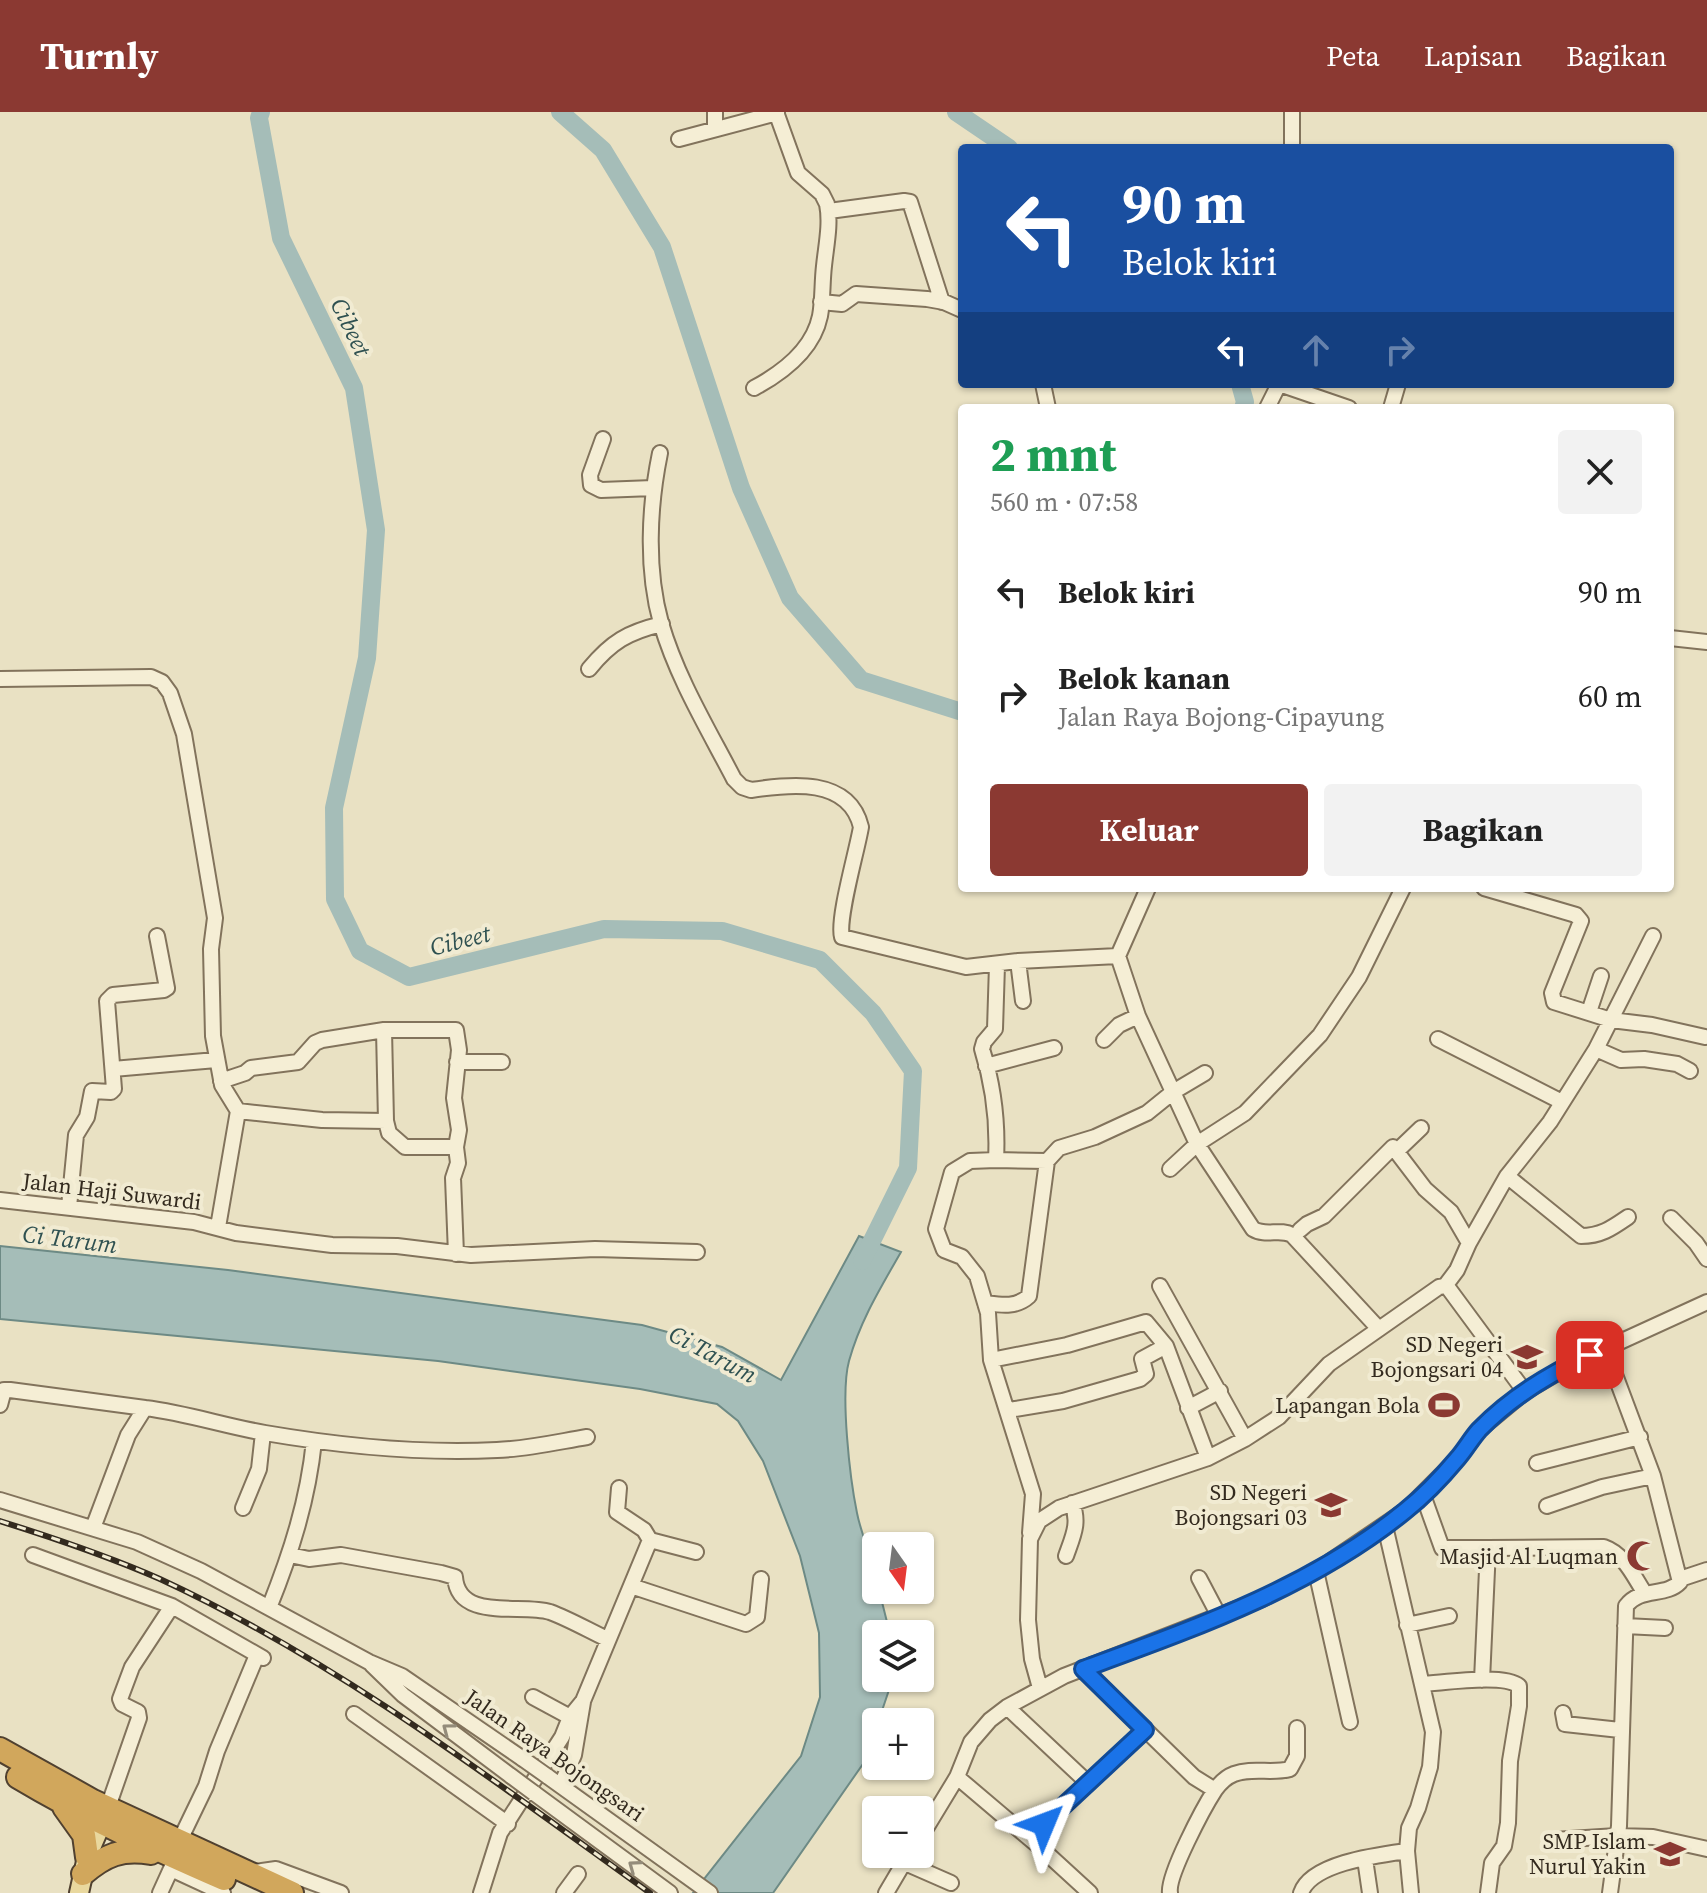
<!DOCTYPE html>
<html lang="id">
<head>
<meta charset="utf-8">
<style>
  :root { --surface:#fff; --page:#f2f2f2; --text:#222; --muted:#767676; --accent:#8b3932 }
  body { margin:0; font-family:"Source Serif 4",serif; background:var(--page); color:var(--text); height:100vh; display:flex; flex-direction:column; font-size:30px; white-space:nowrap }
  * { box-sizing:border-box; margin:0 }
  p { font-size:26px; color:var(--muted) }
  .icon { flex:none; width:44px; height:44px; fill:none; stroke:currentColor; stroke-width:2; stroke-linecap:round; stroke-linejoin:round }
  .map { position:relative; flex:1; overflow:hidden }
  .drawer { position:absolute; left:958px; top:292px; width:716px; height:488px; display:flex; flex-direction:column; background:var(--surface); border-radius:8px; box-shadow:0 2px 6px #0004 }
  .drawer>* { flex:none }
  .guide { position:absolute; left:958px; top:32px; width:716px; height:244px; border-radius:8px; box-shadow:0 2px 6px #0004; background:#1a4fa0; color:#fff; overflow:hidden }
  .needle { width:52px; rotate:166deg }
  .buttons { position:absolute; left:862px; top:1420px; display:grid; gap:16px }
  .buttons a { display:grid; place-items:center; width:72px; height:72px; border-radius:8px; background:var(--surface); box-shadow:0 2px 6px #0004; font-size:40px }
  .pin { position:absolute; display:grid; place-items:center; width:68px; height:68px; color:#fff; margin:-34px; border-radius:16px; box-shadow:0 4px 12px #0006 }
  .me { position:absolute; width:88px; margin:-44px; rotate:46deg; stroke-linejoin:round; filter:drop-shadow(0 0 6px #0008) }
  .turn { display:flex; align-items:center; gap:28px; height:168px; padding:0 32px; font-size:36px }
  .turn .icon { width:104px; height:104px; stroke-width:2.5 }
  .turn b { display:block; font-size:56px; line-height:68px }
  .lanes { display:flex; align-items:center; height:76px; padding:0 32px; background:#0003; justify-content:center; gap:40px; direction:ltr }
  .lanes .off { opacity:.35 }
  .round { display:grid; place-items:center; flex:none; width:84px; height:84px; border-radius:8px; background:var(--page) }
  .head { display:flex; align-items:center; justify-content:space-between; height:136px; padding:0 32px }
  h1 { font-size:48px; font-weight:700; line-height:60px; color:#1e9e55 }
  .button { display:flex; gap:16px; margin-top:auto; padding:16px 32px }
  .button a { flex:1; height:92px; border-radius:8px; background:var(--accent); color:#fff; font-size:32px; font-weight:700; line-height:92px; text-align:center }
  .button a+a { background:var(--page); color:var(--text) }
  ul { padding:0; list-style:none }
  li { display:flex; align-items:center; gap:24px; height:104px; padding:0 32px }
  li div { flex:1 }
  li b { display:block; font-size:30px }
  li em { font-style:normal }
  header { display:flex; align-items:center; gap:48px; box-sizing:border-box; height:112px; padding:0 40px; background:var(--accent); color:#fff }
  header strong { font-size:38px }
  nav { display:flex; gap:44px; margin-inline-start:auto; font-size:28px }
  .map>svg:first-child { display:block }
  .water { fill:#a5bdb8; stroke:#6d8a85; stroke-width:2 }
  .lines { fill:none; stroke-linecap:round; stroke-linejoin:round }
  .river { stroke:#a5bdb8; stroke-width:18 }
  .minor-casing { stroke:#82735c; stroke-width:18 }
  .major-casing { stroke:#504130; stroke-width:22 }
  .highway-casing { stroke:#504130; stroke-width:26 }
  .minor { stroke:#f5eed5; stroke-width:14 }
  .major { stroke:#e9d89e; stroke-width:18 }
  .highway { stroke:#d1a75c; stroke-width:22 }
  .rail-casing { stroke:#332a1e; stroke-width:6 }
  .rail { stroke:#f1ebd2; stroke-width:3; stroke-dasharray:9; stroke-linecap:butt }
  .minor-bridge-casing { stroke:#82735c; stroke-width:18; stroke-linecap:butt }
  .minor-bridge { stroke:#f5eed5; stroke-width:14 }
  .oneway { stroke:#948c7a }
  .route-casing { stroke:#114b97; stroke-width:20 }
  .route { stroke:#1a73e8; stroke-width:14 }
  .labels { text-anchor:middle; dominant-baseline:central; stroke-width:8; stroke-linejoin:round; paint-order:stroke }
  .street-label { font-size:22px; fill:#332a1e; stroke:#f1ebd2 }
  .poi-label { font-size:22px; fill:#332a1e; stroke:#f1ebd2; text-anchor:end }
  .water-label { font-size:24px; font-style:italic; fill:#2f5151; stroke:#f1ebd2 }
</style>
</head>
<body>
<header>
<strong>Turnly</strong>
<nav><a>Peta</a><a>Lapisan</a><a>Bagikan</a></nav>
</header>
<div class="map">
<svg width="1707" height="1781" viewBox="0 0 1707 1781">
  <rect width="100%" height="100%" fill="#e9e1c3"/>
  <path class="water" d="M859,1124L901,1140C881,1175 860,1209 849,1249C840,1282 850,1367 857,1401C862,1427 876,1451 876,1478H879L890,1522H876V1566H893L865,1649L773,1781H693L801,1644L820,1585L819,1521L800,1444L763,1349L738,1309L717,1292L640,1277L438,1249L0,1207V1134L228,1158L642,1213L722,1235L781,1268Z"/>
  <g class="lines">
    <path class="river" d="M261,0L259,6L281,126L354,276L376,418L367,546L334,696L335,787L360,839L409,865L604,817L722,819L820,848L873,901L913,959L908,1056L862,1149
      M560,0L603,38L662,135L741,376L790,486L861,568L962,600
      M956,0L1009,36
      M1240,272L1245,290L1243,296"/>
    <defs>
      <path id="minor" d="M715,0V17
        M679,27L777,1
        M1292,36V0
        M829,99L904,89L910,90L942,190
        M821,190L842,192L856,182L927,187L944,190L962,198
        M1043,272L1048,296
        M1279,272L1349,296
        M754,276C782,261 813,238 820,204C823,188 822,171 824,154C826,134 831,112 827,92L822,82L798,61L776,0
        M1267,296L1279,272
        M1391,296L1398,272
        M603,327L590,363L591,373L601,378L653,376
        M660,341C649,395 646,457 661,511C677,566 708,617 734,667L742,675L751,678C790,672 849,665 861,715C857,739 837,807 842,825L966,855L1018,849L1118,844
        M1670,526L1707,530
        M589,557C611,530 628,520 662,512
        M0,567L151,565L162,570L170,581L184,622L215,806L211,837L213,924L222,973L238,999L218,1115
        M1148,776L1118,844L1138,904L1197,1032L1253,1117C1266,1125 1280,1116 1292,1123L1379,1217
        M1484,776L1576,803L1581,809L1552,881L1554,890L1611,908L1652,913L1705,925
        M1018,849L1023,889
        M997,853L995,917L984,930L982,937C993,972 998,1010 996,1048L970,1049L952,1060L936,1117L944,1138L962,1145L977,1164L988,1201L991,1248L1033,1382L1030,1421
        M1589,900L1601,864
        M384,918L386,1009L389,1021L405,1035H456
        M1438,927L1562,990
        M1104,928L1119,913L1138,904
        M1596,937L1621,948L1644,947L1677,952L1690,959
        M457,950H502
        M986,954L1054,936
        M113,957L216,948
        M221,969L245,961L251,956L298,950L315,931L322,928L384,918H456L459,938L454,986L459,1018L456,1035L458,1051L453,1066L456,1142
        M238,999L322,1008L386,1009
        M1398,1038L1421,1016
        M996,1048L1047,1049
        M1170,1057L1197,1032L1245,1001L1320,923L1359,865L1403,776
        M1507,1064L1581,1124C1601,1124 1612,1116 1628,1105
        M0,1088L194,1110L236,1121L332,1133L397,1134L471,1143L595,1137L697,1140
        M69,1095L76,1023L87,1005L92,979L111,980L114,977L107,889L113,883L164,878L167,876L157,824
        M1671,1106L1696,1131L1707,1147
        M1300,1118L1307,1112L1324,1104L1393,1035L1425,1077L1451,1100L1469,1131
        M1160,1174L1245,1327
        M1445,1174L1457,1158L1469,1131L1507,1064L1550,1010L1596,937L1653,824
        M985,1191C1001,1193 1016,1196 1029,1184L1047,1049L1059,1036L1095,1025L1147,1001L1173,980L1205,961
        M1605,1236L1653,1364L1680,1470C1666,1485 1640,1475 1626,1494L1619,1714L1610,1781
        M991,1248L1067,1233L1146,1210L1166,1234L1208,1346
        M0,1293L4,1278H10L145,1296
        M1188,1296L1220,1279
        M1009,1298L1063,1289L1140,1267L1146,1262L1142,1247L1166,1234
        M1537,1351L1640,1325
        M1423,1383L1442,1436H1488L1482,1568
        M0,1388L137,1430L201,1459L369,1550L402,1564L523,1647
        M1547,1394L1602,1375L1653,1364
        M243,1396L259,1357L263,1321
        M93,1416L128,1323L145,1296C186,1301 225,1314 265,1321C341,1334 419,1342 497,1338C527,1337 557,1330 587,1325
        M650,1428L696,1440
        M1488,1436L1604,1435C1624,1442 1633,1463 1644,1480
        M33,1443L172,1494L263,1546
        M290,1443L309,1447L341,1443L441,1461L455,1465C458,1510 522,1491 550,1500C569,1507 588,1518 607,1527
        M1066,1444C1073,1424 1080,1411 1072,1391
        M1316,1459L1350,1610
        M1199,1466L1219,1504
        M1680,1467L1707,1458
        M631,1474L746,1512L757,1505L761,1467
        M269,1496C291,1441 308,1388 314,1329
        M1407,1513L1449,1504
        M1625,1514L1665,1516
        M372,1553L403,1583L511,1664
        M1083,1557L1194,1665L1215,1678
        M1422,1572C1443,1571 1504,1561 1519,1574V1594L1510,1649L1508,1711L1504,1734L1492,1751L1488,1781
        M1040,1576L1032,1547L1028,1508L1030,1427L1039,1409L1059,1396L1208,1346L1245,1327L1279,1305L1329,1252L1439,1175L1445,1174L1449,1177L1525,1280
        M533,1585L570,1605
        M1007,1595L1087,1670
        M1563,1601L1565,1612L1620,1618
        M354,1602L508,1712
        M547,1664L710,1781
        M957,1665L1042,1737L1090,1781
        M561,1673L574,1643L583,1590
        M534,1681L670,1781
        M108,1695L139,1606L138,1600L122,1592L120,1587L132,1555L172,1494
        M920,1726L957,1665L971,1630L990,1608L1007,1595L1064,1564L1262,1487L1316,1459L1406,1398L1458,1346L1479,1318L1525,1280L1576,1250L1707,1190
        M1029,1726L1145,1618
        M1554,1728L1617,1724L1653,1725L1707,1737
        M179,1730L206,1674L217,1639L257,1543
        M1407,1739L1411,1781
        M1365,1747L1370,1781
        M903,1750L951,1771
        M171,1757L223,1781
        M248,1761L276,1757L341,1781
        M160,1781L175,1748
        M481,1781L500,1721L562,1625L570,1605L583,1589L650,1428L644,1418L617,1400L619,1376
        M564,1781L578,1762
        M886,1781L909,1742
        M1170,1781C1167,1764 1204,1695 1215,1678C1220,1671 1226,1665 1234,1662C1252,1655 1272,1662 1290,1657L1297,1644V1616
        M1301,1781C1311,1751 1378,1743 1407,1739L1409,1716L1418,1696L1430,1655L1433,1620L1385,1414"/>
      <path id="major" d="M79,1781L87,1745L106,1701"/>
      <path id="highway" d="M0,1637L93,1689L292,1781
        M18,1665C85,1705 153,1736 224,1767
        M64,1695L84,1723L87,1745
        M83,1762C105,1743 122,1736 151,1741"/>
    </defs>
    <use href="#minor" class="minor-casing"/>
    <use href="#major" class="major-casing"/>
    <use href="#highway" class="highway-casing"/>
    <use href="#minor" class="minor"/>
    <use href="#major" class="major"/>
    <use href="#highway" class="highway"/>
    <defs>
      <path id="rail" d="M0,1409C54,1426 108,1444 160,1467C337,1549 493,1668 650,1781"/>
    </defs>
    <use href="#rail" class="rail-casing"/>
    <use href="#rail" class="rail"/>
    <defs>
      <path id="minor-bridge" d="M523,1647L547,1664
        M511,1664L534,1681"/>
    </defs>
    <use href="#minor-bridge" class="minor-bridge-casing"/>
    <use href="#minor-bridge" class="minor-bridge"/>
  </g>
  <defs><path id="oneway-chevron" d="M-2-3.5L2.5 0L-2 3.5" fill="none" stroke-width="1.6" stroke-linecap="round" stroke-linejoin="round" transform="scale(2)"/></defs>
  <g class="oneway">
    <use href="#oneway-chevron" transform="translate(448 1617) rotate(-143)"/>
    <use href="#oneway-chevron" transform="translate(634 1754) rotate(-144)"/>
  </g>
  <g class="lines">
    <defs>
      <path id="route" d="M1044,1712L1145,1618L1083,1557C1195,1516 1312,1475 1405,1399C1424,1384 1442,1365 1457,1347C1465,1338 1471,1327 1479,1318C1510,1286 1551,1261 1590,1243"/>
    </defs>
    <use href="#route" class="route-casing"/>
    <use href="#route" class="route"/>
  </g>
  <defs>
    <symbol id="school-bare" viewBox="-9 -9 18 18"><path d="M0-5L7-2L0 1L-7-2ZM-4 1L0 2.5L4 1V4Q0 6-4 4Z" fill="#8b3932" stroke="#f1ebd2" stroke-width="2.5" paint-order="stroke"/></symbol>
    <symbol id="stadium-bare" viewBox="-9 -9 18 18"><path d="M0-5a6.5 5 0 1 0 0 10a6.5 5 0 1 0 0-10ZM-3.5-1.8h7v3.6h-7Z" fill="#8b3932" stroke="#f1ebd2" stroke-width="2.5" paint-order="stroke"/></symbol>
    <symbol id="mosque-bare" viewBox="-9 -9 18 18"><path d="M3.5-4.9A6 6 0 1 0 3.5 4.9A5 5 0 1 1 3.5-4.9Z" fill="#8b3932" stroke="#f1ebd2" stroke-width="2.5" paint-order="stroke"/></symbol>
  </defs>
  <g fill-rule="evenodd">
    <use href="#school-bare" x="1505" y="1223" width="44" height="44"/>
    <use href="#stadium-bare" x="1422" y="1271" width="44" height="44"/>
    <use href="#school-bare" x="1309" y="1371" width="44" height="44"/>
    <use href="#mosque-bare" x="1620" y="1422" width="44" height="44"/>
    <use href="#school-bare" x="1648" y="1720" width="44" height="44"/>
  </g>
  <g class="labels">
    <g class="street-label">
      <text transform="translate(112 1079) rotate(7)">Jalan Haji Suwardi</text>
      <text transform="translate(555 1643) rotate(35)">Jalan Raya Bojongsari</text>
    </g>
    <g class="poi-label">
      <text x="1503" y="1232">SD Negeri<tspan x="1503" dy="25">Bojongsari 04</tspan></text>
      <text x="1420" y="1293">Lapangan Bola</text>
      <text x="1307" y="1380">SD Negeri<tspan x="1307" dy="25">Bojongsari 03</tspan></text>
      <text x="1618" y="1444">Masjid Al Luqman</text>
      <text x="1646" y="1729">SMP Islam<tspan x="1646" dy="25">Nurul Yakin</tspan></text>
    </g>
    <g class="water-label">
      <text transform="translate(351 215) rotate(64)">Cibeet</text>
      <text transform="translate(460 828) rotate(-14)">Cibeet</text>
      <text transform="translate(70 1127) rotate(7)">Ci Tarum</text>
      <text transform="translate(713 1242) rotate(28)">Ci Tarum</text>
    </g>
  </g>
</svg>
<div class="buttons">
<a><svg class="needle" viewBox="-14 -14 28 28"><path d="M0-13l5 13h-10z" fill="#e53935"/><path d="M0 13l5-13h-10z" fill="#767676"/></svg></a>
<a><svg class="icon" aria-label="layers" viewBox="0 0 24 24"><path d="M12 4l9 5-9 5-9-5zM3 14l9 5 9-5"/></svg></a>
<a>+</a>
<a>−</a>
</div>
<div class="pin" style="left:1590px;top:1243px;background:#d93025"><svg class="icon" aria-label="arrive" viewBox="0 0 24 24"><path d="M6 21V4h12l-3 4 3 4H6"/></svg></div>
<svg class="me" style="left:1044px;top:1712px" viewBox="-20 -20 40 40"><path d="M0-17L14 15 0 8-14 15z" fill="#1a73e8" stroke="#fff" stroke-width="4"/></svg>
<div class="guide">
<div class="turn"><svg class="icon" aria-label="left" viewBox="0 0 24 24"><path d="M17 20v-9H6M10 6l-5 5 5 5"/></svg><div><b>90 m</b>Belok kiri</div></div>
<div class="lanes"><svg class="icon" aria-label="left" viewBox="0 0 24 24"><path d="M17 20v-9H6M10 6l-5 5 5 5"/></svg><svg class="icon off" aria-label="ahead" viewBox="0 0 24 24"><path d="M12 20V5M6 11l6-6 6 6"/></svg><svg class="icon off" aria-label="right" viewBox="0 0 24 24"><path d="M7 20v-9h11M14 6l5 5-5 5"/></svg></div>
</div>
<section class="drawer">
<div class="head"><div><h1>2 mnt</h1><p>560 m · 07:58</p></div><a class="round"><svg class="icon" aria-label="close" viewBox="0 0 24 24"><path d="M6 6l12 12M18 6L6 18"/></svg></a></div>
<ul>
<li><svg class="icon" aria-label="left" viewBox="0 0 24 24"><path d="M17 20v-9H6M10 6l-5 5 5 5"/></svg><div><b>Belok kiri</b></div><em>90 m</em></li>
<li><svg class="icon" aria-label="right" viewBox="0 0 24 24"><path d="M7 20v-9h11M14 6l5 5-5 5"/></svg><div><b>Belok kanan</b><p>Jalan Raya Bojong-Cipayung</p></div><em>60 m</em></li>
</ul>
<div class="button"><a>Keluar</a><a>Bagikan</a></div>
</section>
</div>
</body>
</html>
